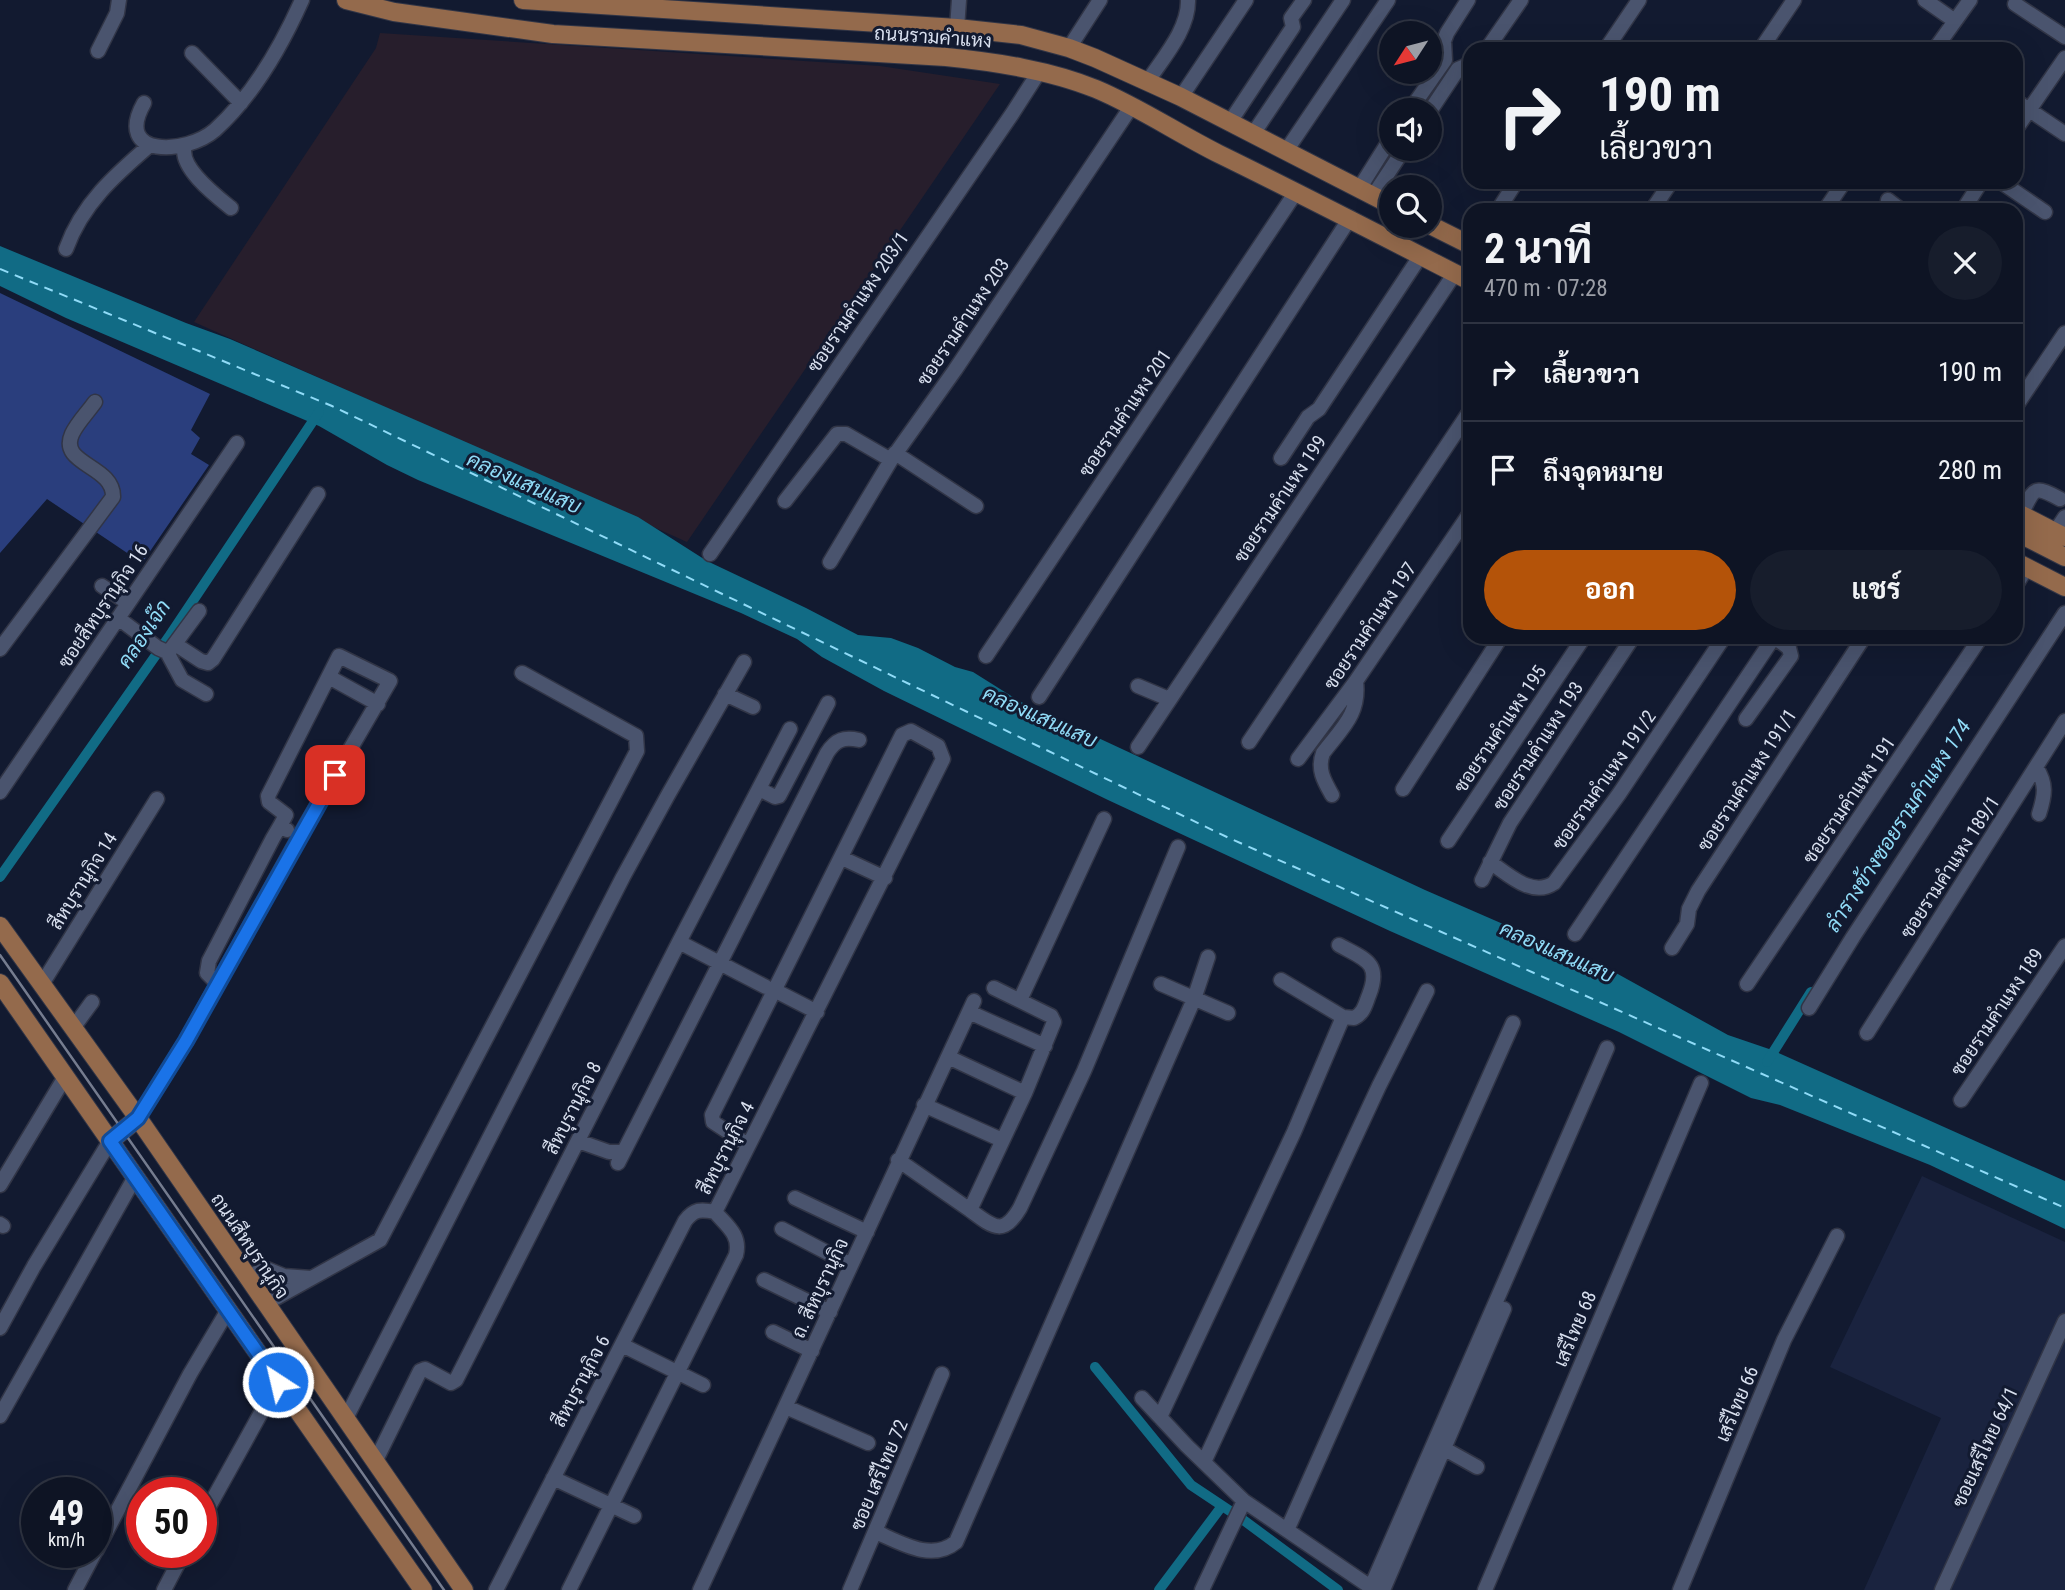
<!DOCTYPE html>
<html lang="th">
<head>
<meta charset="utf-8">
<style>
  :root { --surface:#0e1424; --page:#171d2c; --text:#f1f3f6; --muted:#9b9ea6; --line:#2e3341; --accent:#b45309 }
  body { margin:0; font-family:"Roboto Condensed",Sarabun,sans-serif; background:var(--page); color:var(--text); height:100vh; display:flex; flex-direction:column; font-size:26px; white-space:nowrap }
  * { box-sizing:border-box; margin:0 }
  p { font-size:23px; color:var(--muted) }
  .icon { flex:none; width:38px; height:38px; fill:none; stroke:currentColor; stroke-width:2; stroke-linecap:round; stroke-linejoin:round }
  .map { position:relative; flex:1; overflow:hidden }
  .panel { position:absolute; left:1463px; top:203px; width:560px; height:441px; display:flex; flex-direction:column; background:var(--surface); border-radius:21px; box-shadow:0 7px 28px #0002,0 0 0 2px var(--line) }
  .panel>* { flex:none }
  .banner { position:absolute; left:1463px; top:42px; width:560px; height:147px; border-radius:21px; box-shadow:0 7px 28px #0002,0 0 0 2px var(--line); background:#0e1424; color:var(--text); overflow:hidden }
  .needle { width:46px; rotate:234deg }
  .buttons { position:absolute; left:1379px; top:21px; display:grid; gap:14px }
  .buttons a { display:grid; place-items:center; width:63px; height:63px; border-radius:50%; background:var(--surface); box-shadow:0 7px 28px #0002,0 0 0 2px var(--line); font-size:35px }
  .speed { position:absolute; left:21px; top:1477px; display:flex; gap:14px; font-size:35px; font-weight:700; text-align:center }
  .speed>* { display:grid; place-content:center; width:91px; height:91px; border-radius:50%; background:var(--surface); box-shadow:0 7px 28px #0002,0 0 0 2px var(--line); line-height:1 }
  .speed small { font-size:18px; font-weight:400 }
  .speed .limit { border:10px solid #d22; background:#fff; color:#111 }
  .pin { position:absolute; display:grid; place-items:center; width:60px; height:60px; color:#fff; margin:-30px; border-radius:14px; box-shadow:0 4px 10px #0006 }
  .me { position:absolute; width:77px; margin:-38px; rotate:325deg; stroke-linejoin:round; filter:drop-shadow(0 0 5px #0008) }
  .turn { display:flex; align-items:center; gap:24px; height:147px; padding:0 21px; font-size:32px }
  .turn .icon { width:91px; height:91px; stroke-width:2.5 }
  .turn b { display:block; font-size:49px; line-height:60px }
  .round { display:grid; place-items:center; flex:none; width:74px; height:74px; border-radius:37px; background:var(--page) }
  .headline { display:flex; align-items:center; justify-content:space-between; height:119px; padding:0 21px }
  h1 { font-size:42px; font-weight:700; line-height:52px }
  .primary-button { display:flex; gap:14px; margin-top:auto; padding:14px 21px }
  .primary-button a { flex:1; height:80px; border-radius:42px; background:var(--accent); color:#fff; font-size:28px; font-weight:700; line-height:80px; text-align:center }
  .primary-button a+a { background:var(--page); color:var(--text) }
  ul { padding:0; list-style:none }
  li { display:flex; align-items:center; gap:21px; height:98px; padding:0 21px; border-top:2px solid var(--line) }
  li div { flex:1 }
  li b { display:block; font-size:26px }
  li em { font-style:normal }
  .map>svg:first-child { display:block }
  .commercial { fill:#271e2c }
  .built { fill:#1a233f }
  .forest { fill:#2a3e7d }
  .water { fill:#116b85 }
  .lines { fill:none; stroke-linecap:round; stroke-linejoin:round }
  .canal { stroke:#116b85; stroke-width:10 }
  .ferry { stroke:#90dbf7; stroke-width:2; stroke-dasharray:9 7; stroke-linecap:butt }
  .minor-casing { stroke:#313546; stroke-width:17 }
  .major-casing { stroke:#313546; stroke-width:20 }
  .minor { stroke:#4a546e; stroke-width:14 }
  .major { stroke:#946a4c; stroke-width:18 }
  .rail { stroke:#757c8f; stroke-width:2.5 }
  .route-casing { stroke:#114b97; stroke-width:18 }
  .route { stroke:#1a73e8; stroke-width:12 }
  .labels { text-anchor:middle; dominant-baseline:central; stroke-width:6; stroke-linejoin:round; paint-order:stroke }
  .street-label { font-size:19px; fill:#d8dfee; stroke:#121a30 }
  .water-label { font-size:21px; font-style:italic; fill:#90dbf7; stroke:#121a30 }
</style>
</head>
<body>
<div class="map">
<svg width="2065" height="1590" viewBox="0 0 2065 1590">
  <rect width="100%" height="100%" fill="#121a30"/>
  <path class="commercial" d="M380,33L880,66L1000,84L687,542L194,322L376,48Z"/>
  <path class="built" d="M1922,1176L2065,1242V1590H1864L1941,1418L1830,1367Z"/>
  <path class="forest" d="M0,293L210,394L191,430L200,438L191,454L209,465L142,563L47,499L0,553Z"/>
  <path class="water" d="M0,246L186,323L230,339L638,517L707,561L806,608L858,635L891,638L918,648L955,667L973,672L1021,702L1425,890L1616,973L1728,1035L1772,1050L2065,1181V1229L1930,1165L1780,1105L1751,1098L1619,1032L1390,931L1108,800L884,691L822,657L797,639L741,613L418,480L387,465L319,426L66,318L0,286Z"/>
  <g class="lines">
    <path class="canal" d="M0,877L170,635L319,412
      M1767,1062L1811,992
      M1095,1367L1191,1485L1230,1511
      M1242,1519L1338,1590
      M1159,1590L1222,1506"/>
    <path class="ferry" d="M0,269L332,406L1229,838L2065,1208"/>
    <defs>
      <path id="minor" d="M1925,0L1955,21
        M2015,4L2065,37
        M957,28L959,0
        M1069,48L1100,0
        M1487,49L1521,0
        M1606,49L1639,0
        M1761,49L1794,0
        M1935,49L1970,0
        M98,51L117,13L119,0
        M192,53L241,103
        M1148,81C1163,58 1189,29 1188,0
        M1181,97L1246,0
        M2016,101L2065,134
        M144,103C113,158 186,155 215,130C254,95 281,47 302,0
        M1410,110L1445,60L1444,41L1447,33L1468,0
        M1430,111L1458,69L1470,64
        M1230,122L1293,27L1291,18L1304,0
        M2016,129L2065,58
        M1253,134L1343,0
        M185,146C178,167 216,196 231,208
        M1286,151L1388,0
        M2001,182L2045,212
        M1359,189L1391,138
        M1373,196L1404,149
        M1888,200L1901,210
        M1498,210L1516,182
        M1652,210L1671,182
        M1825,210L1844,182
        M1963,210L1981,182
        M66,249C82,204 115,175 150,145
        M2016,406L2065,333
        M895,453L976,506
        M1281,458L1308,417L1319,409L1421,255
        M785,501L837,434H846L891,460
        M2021,514C2035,489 2032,484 2060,499
        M2055,532L2065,517
        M710,554L1012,114L1039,72
        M830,562L891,460L955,370L1131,107
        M2016,585L2027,567
        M102,586L128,603
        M118,618L158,648L167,652L182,680L206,694
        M175,644L201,661L208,663L213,659L318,494
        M0,649L113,497C114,465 58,465 72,434C77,423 88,412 95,402
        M171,649L199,611
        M986,656L1296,192
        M329,677L378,704
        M1138,686L1169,699
        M725,694L753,707
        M1039,697L1350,218
        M1746,719L1791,656L1789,648L1774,637
        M1249,742L1470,411
        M1138,747L1455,273
        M1298,759L1356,681L1470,513
        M2036,767C2047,784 2045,795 2039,814
        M759,789L775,797L779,796L828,703
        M1403,789L1501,637
        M0,792L237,443
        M1332,795C1324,781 1317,769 1323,753C1342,728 1360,714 1356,681
        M1448,841L1584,637
        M842,858L885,878
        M1490,862C1508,874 1532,898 1554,883L1619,794L1724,637
        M1482,880L1510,823L1633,637
        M1575,934L1774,637
        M679,942L766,987
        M1339,945C1364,959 1382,962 1369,995C1365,1005 1364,1013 1354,1018L1343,1017
        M1672,948L1687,924L1689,909L1698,891L1864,637
        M217,983L207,973L209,961L273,838L280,826L287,830
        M42,984L157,799
        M1161,984L1228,1013
        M1747,984L1981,637
        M774,990L817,1012
        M1020,1000L1104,819
        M1809,1008L1853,937L2065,613
        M969,1012L1045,1046
        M73,1028L92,1002
        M1867,1033L2065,721
        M948,1057L1025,1093
        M1961,1100L2065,946
        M924,1105L1002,1140
        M138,1118L186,1041L307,823L390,681L339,656L268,796L269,802L286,815L280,826
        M578,1141L609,1152H623
        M898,1160L970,1210L1025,1093L1054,1022L1051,1016L994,988
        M618,1163L827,753C836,739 844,737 859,740
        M0,1185L65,1077
        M795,1198L867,1232
        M970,1210C993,1227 1003,1237 1020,1208L1084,1071L1178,847
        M0,1224L3,1226
        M782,1229L851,1265
        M246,1277L267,1269L284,1276L311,1278
        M764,1280L830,1312
        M265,1304L380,1240L637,751L636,736L522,673
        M0,1328L34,1266L110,1141
        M773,1332L812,1351
        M622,1345L703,1385
        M1142,1398L1187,1446L1244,1501L1375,1590
        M786,1407L868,1443
        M0,1416L135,1177
        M1160,1417L1294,1132L1343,1017L1281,980
        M345,1420L623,877L668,795L744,662
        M1443,1448L1477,1467
        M375,1462L420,1371L425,1369L451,1383L456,1380L679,942L790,729
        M1204,1462L1379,1086L1427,991
        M553,1478L634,1516
        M201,1521L278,1382
        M1288,1528L1513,1023
        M876,1532C901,1543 932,1562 956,1542L1194,999L1208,957
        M96,1551L190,1374L228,1310
        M1371,1587L1607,1048
        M75,1590L95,1552
        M164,1590L184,1552
        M496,1590L685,1221C694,1209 701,1209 715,1212
        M569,1590L736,1255C741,1235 727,1226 715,1212L943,759L938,746L911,731L902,735L712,1115L713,1122L748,1145
        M700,1590L974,1001
        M850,1590L942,1374
        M1202,1590L1244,1501
        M1383,1590L1504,1309
        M1485,1590L1701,1083
        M1680,1590L1784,1340L1837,1236
        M1942,1590L2065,1321"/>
      <path id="major" d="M346,0L394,12L553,34L946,57C996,62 1050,70 1096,89C1139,107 1177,133 1219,154C1303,195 1386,238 1470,281
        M523,0L957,28L1021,35L1069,48L1095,58L1181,97L1391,205
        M1430,225L1470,245
        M2016,512L2065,537
        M2016,532L2065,557
        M2016,562L2065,587
        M0,926L138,1118L464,1590
        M0,983L423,1590
        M110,1141L138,1118"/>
    </defs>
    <use href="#minor" class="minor-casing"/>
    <use href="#major" class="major-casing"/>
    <use href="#minor" class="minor"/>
    <use href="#major" class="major"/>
    <path class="rail" d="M0,955L444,1590"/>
  </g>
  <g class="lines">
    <defs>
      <path id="route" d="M278,1382L110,1141L138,1118L186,1041L335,775"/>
    </defs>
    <use href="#route" class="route-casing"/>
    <use href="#route" class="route"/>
  </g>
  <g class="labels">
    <g class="street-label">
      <text transform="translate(933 37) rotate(4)">ถนนรามคำแหง</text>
      <text transform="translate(858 302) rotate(-56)">ซอยรามคำแหง 203/1</text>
      <text transform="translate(963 322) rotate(-56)">ซอยรามคำแหง 203</text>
      <text transform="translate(1125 413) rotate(-56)">ซอยรามคำแหง 201</text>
      <text transform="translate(1280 499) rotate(-56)">ซอยรามคำแหง 199</text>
      <text transform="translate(103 606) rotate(-56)">ซอยสีหบุรานุกิจ 16</text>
      <text transform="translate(1370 626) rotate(-56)">ซอยรามคำแหง 197</text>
      <text transform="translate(1500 729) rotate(-56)">ซอยรามคำแหง 195</text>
      <text transform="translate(1538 746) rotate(-57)">ซอยรามคำแหง 193</text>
      <text transform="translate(1604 780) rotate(-55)">ซอยรามคำแหง 191/2</text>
      <text transform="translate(1747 780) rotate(-57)">ซอยรามคำแหง 191/1</text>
      <text transform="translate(1849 800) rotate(-56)">ซอยรามคำแหง 191</text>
      <text transform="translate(1950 867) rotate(-57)">ซอยรามคำแหง 189/1</text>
      <text transform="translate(83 881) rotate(-58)">สีหบุรานุกิจ 14</text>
      <text transform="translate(1997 1012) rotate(-56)">ซอยรามคำแหง 189</text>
      <text transform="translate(573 1108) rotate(-63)">สีหบุรานุกิจ 8</text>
      <text transform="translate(726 1148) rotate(-63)">สีหบุรานุกิจ 4</text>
      <text transform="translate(250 1246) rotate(56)">ถนนสีหบุรานุกิจ</text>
      <text transform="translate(820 1288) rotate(-65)">ถ. สีหบุรานุกิจ</text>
      <text transform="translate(1575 1329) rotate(-67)">เสรีไทย 68</text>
      <text transform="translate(581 1381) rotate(-62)">สีหบุรานุกิจ 6</text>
      <text transform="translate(1737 1404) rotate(-67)">เสรีไทย 66</text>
      <text transform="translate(1985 1447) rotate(-65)">ซอยเสรีไทย 64/1</text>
      <text transform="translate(879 1475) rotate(-67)">ซอย เสรีไทย 72</text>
    </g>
    <g class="water-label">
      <text transform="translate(524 483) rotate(24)">คลองแสนแสบ</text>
      <text transform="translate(144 634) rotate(-56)">คลองเจ๊ก</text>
      <text transform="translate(1040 717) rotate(24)">คลองแสนแสบ</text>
      <text transform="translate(1898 826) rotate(-57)">ลำรางข้างซอยรามคำแหง 174</text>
      <text transform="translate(1557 952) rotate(24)">คลองแสนแสบ</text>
    </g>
  </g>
</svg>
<div class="buttons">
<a><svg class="needle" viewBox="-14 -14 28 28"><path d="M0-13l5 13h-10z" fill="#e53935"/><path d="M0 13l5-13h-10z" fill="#9b9ea6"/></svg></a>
<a><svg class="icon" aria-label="sound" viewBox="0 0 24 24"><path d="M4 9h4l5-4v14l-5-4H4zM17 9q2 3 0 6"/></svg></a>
<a><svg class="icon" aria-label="search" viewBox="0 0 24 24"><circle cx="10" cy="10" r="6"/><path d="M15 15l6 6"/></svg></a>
</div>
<div class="speed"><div>49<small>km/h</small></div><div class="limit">50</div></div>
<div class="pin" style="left:335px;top:775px;background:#d93025"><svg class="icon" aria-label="arrive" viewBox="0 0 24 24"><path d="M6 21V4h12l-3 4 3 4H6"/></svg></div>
<svg class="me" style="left:278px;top:1382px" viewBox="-20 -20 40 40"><circle r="17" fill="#1a73e8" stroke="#fff" stroke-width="3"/><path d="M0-11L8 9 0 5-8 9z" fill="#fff"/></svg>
<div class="banner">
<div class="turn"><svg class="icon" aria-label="right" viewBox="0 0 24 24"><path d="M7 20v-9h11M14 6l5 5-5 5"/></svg><div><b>190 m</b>เลี้ยวขวา</div></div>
</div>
<section class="panel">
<div class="headline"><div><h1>2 นาที</h1><p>470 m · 07:28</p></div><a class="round"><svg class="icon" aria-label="close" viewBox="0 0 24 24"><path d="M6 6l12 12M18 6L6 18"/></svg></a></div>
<ul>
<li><svg class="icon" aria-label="right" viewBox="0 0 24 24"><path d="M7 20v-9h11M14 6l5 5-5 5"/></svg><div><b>เลี้ยวขวา</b></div><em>190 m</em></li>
<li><svg class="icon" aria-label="arrive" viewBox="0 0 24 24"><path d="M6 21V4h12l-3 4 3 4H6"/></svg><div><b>ถึงจุดหมาย</b></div><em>280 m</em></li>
</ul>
<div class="primary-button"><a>ออก</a><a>แชร์</a></div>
</section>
</div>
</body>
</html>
